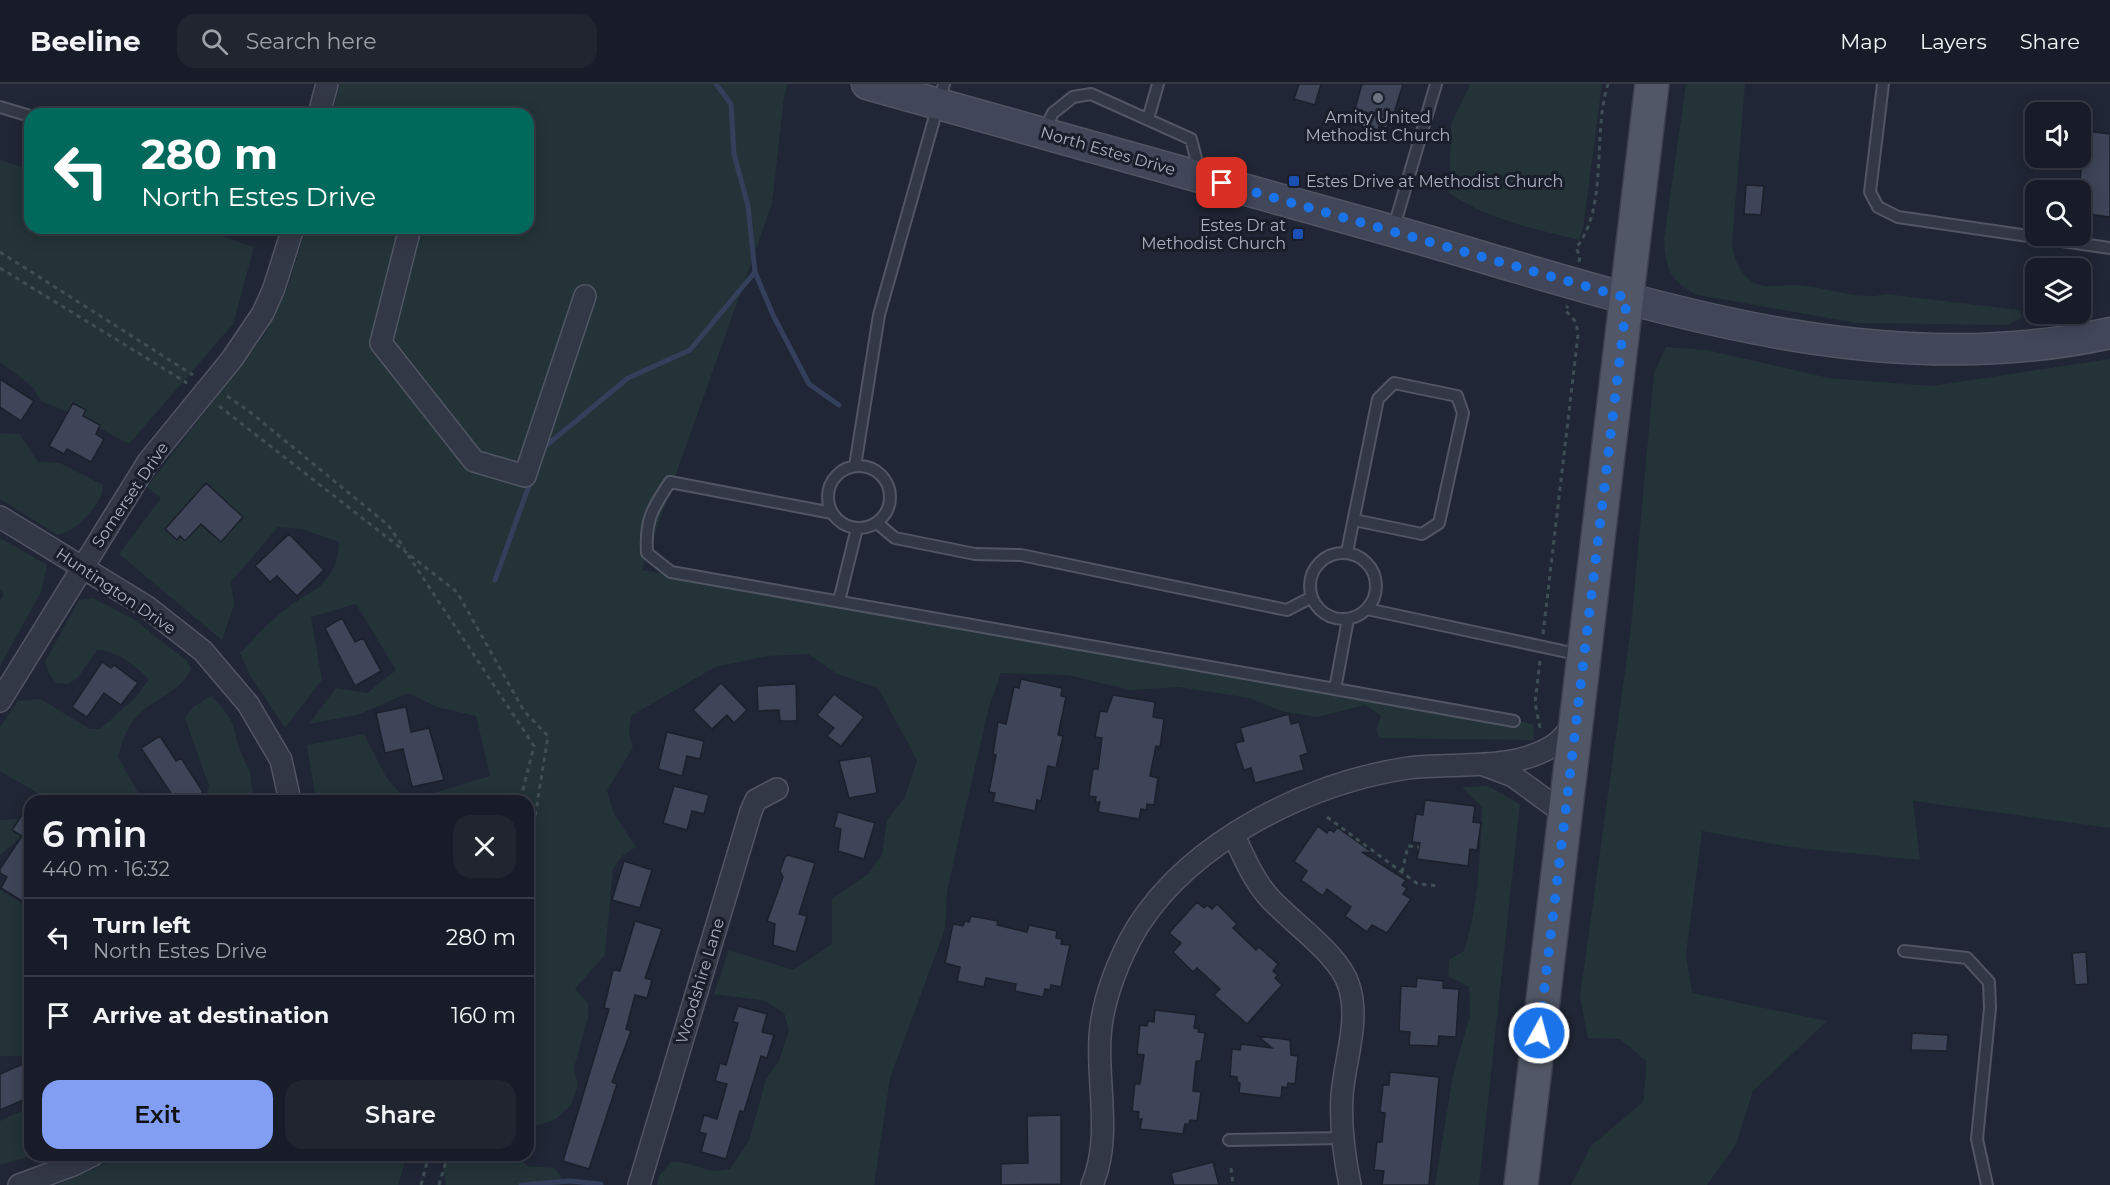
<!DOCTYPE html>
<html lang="en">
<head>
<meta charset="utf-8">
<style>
  :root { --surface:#181c28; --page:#212530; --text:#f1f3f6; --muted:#9fa1a8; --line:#363a45; --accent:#819ef3 }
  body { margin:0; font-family:Montserrat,sans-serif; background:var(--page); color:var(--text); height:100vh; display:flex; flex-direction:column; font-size:22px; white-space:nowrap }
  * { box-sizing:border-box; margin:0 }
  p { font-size:20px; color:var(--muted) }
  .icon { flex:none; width:33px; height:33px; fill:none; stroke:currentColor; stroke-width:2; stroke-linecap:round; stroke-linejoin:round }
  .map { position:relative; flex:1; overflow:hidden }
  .panel { position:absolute; left:24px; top:711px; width:510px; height:366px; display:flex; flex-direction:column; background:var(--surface); border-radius:18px; box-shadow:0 3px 15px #0003,0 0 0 2px var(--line) }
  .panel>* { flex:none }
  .hud { position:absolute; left:24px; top:24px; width:510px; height:126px; border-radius:18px; box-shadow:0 3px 15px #0003,0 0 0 2px var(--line); background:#00695c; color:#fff; overflow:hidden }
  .fabs { position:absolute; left:2025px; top:18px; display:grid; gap:12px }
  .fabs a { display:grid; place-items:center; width:66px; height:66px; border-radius:12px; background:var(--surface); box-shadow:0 3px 15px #0003,0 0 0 2px var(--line); font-size:30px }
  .pin { position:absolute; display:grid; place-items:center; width:51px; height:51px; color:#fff; margin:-26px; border-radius:12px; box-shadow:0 3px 9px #0006 }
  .me { position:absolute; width:66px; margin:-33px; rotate:7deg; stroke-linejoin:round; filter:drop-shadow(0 0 4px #0008) }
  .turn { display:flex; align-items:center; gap:21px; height:126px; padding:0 18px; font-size:27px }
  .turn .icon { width:78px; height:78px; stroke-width:2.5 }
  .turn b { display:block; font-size:42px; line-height:51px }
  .round { display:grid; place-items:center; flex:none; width:63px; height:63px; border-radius:18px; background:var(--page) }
  .head { display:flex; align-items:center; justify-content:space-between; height:102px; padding:0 18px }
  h1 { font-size:36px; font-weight:600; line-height:45px }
  .primary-button { display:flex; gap:12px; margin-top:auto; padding:12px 18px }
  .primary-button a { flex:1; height:69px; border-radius:18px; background:var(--accent); color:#111; font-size:24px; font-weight:600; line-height:69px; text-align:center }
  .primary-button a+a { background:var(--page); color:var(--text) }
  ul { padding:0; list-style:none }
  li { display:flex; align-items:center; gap:18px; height:78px; padding:0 18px; border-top:2px solid var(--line) }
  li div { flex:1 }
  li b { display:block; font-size:22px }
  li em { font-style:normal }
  header { display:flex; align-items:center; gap:36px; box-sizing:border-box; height:84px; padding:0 30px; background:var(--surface); border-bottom:2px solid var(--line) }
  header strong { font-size:28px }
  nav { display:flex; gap:33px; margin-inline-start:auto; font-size:21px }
  .search { width:420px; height:54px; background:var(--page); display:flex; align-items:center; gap:15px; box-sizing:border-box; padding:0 21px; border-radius:18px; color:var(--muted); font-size:22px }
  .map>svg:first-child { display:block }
  .green { fill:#233337 }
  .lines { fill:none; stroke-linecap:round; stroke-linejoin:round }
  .stream { stroke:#343f5c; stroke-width:5 }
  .building { fill:#3e4558; stroke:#1b202c; stroke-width:1.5 }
  .service-casing { stroke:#515564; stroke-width:14 }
  .minor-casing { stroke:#515564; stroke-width:24 }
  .secondary-casing { stroke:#515564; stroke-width:33 }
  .primary-casing { stroke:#3d414f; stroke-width:36 }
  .path { stroke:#3f4e54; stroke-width:3; stroke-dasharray:4.5 4.5; stroke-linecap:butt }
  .service { stroke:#333846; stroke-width:10 }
  .minor { stroke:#333846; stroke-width:21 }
  .secondary { stroke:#414759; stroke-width:30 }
  .primary { stroke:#515766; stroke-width:33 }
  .route { stroke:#1a73e8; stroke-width:10; stroke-dasharray:0 18 }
  .worship-dot { fill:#6b7280; stroke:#191e2a; stroke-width:2 }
  .transit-dot { fill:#1a4fb4; stroke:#191e2a; stroke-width:2 }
  .labels { text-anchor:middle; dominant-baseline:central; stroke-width:6; stroke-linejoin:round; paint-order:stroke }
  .poi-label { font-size:16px; fill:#adb2c3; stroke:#191e2a }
  .street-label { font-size:16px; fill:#adb2c3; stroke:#191e2a }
</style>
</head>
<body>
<header>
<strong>Beeline</strong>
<div class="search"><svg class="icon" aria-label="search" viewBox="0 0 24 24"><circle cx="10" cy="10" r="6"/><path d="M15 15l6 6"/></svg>Search here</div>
<nav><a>Map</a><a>Layers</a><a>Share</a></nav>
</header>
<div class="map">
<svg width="2110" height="1101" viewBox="0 0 2110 1101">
  <rect width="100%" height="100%" fill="#202635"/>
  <path class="green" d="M340,0H788L784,13L772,120L642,486L1533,640L1534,656L1380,654L1376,646L1381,632L1365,621L1318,633L1284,628L1249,614L1179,603L1130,606L1068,591L1001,589L989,623L963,735L947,808L945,845L890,994L874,1101H657L659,1092L671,1078C696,1077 704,1091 730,1085L749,1057L766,995L779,977L789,946L784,929L765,917L714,910L729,866L793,886L832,860V815L868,790L882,771L887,736L905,713L917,676L878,604L837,590L808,570L768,572L715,583L631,632L629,649L633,663L607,707L614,730L636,763L622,772L613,785L605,871L575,905L588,919V933L574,984L578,1001L571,1021L556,1035L530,1044L528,1052V717H316L307,661L364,650L386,693L407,717L490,692L476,632L437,623L408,609L360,630L309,640L336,604L367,609L396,586L356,520L311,533L322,596L285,644L250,591L240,569C254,555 268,538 284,526C315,503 336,502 339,458L302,445L278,443L231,498L234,521L222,556L119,470L161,414L147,403L265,250L288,203L306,144H528V30H332Z
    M1470,0H1602L1583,145L1579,156C1535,145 1486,135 1449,109L1451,40Z
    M1686,0H1745L1732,160C1734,174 1738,186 1750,196C1760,205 1778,202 1790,201C1822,200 1855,218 1886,210L2019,226L2023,233L2008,241L1857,239L1698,211C1670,198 1665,184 1664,155Z
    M0,76L30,86V144H198L254,163L233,240L129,360L75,331L41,317L33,303L0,278Z
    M1666,263L1707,266L1829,294L1932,302L2110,275V744L1913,717L1920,776L1790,763L1702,747L1686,871L1692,909L1827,937L1753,1007L1736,1060L1707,1101H1571L1591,1062L1643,1018L1647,978L1620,955L1588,954L1580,913L1631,543L1654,289Z
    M0,349L20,350L38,378L60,379L103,401C105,417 73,453 56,450L0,415Z
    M0,454L47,481L41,508L0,582V517L4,511L0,505Z
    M93,514L132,534L187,577L191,585C180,609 156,613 138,631C127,642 122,658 118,673L140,712L150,717H51L0,687V643L18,617L41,615L90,645H100L135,614L149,595C136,583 115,565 97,566L79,592L69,600L56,599L50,591L45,578L79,516Z
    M211,612L222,623L233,640L239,664L250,688L254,717H204L209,702L185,634L193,623Z
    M1488,702L1520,720L1479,1101H1435L1453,991L1470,932L1469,903L1448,892L1449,876L1464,867C1479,821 1480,772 1482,723L1462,703Z
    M17,735L21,753L0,771V736Z
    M0,806L30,824V976L25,972H0Z
    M30,1023V1071H35L0,1081V1037Z
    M125,1071H407L398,1101H57Z
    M447,1071H523L522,1076L527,1082L554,1084L561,1092L560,1101H446L443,1083Z"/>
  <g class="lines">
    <path class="stream" d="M716,0L731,20L734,70L748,122L755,188L773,231L809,300L839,321
      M542,365L628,294L690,266L755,188
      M495,496L531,396
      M521,1101L570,1097L601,1100"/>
  </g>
  <path class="building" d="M1299,0H1321L1315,21L1294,15Z
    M1362,0H1403L1391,39L1389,38L1387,44L1379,42L1378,46L1362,41L1363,38L1355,36L1357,29L1354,28Z
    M2085,47L2110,50V133L2080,129L2079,106Z
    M1746,101L1764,102L1761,131L1744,130Z
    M0,295L34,317L21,337L0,323Z
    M73,319L86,326L83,332L100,341L96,350L104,355L91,378L67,365L64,370L49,362Z
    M206,399L243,433L221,458L201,440L185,457L180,452L177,456L165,445Z
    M289,450L324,486L297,512L277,492L270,498L255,482Z
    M342,534L355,558L363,554L381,587L355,602L325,544Z
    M102,578L111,584L114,581L138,599L121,621L104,609L87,633L72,623Z
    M1021,595L1062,604L1061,612L1066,613L1058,651L1063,652L1056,684L1048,682L1041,717L1037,716L1035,727L993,718L995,709L989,708L996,671L993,670L998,638L1006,640L1014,603L1019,604Z
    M721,599L747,626L734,639L727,631L712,645L693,626Z
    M796,600L797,637H780L779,626L758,627L757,602Z
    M834,610L864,633L841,662L827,652L834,644L817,631Z
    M1113,611L1155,618L1153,633L1164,635L1160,663L1156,662L1150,692L1158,694L1154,721L1147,720L1146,726L1141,725L1139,735L1098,728L1100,718H1095L1096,713L1089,712L1093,685H1098L1102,654L1095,653L1100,627L1107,628Z
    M406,623L411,648L429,644L444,696L412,703L403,665L385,669L376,629Z
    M1289,630L1291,640L1299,638L1308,669L1300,672L1304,686L1255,699L1251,684L1244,686L1235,659L1244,657L1240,644Z
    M667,648L704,657L700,675L687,672L682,692L658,685Z
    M160,652L176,677L181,674L203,708L190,717H176L141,664Z
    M871,672L877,709L849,714L839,677Z
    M674,702L709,711L704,730L692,727L687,746L663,739Z
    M1425,716L1475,722L1473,738L1481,739L1477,766L1470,765L1468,782L1417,775L1420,759L1412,758L1416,730L1423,731Z
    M30,719V805L22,817L1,804L7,793L0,789V785L22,752L12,746Z
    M838,728L875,739L864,775L838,767L841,745L834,743Z
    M1318,742L1327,749L1329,745L1334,748L1337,743L1373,769L1362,768L1406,796L1402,801L1407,804L1403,810L1411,815L1387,849L1372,841L1367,848L1345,832L1351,823L1327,805L1323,812L1301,796L1307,787L1294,777Z
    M788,771L815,779L799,830L807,832L796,868L773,861L775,840L767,837L783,793L780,787L785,773Z
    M624,777L652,786L640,824L612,816Z
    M1197,818L1204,824L1207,821L1212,825L1217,820L1237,840L1233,844L1256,866L1259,863L1278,880L1273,887L1278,891L1275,894L1282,901L1247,940L1214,911L1220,905L1197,884L1193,888L1173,868L1181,859L1169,849Z
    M971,832L998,837L997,841L1027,848L1029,841L1057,847L1056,854L1062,855L1061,860L1070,861L1061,903L1051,901L1050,906L1045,905L1043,913L1015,907L1016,900L986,894L984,903L957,897L960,883L945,879L953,840L963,842L965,837L969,838Z
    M635,837L662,845L645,894L652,896L647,914L635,911L626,945L631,947L612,998L617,1000L589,1085L563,1077L609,925L604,924L613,886L620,887Z
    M2086,868L2088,900L2075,901L2072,869Z
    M1417,894L1443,897V904L1459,905L1456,953L1439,952L1438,962L1409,961L1410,948L1399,947L1401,902L1416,903Z
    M738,922L767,930L762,948L774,951L767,974L761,972L744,1028L740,1027L726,1075L701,1068L706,1050L699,1048L704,1031L717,1035L727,1000L715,997L720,979L726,981L738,939L733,938Z
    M1155,926L1196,931L1194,944L1199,945L1198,948L1205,949L1201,977H1196L1193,1007L1201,1008L1197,1037L1190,1036L1189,1040H1185L1183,1050L1140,1045L1142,1035H1138L1139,1028L1132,1027L1135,1000H1140L1144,971L1137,970L1140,941L1147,942L1148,937L1154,938Z
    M1912,949L1948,951L1947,967L1911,966Z
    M1258,952L1290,956L1291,971L1298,972L1295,1000L1288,999L1287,1004L1282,1003L1281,1014L1239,1009L1240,999L1237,998V993L1230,992L1232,965L1240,966L1241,960L1272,964Z
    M30,977V1013L0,1026V990Z
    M1390,988L1439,993L1429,1101H1382L1384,1087L1374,1086L1377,1058H1382L1385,1029L1380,1028L1383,1001H1389Z
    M1061,1031V1100L1001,1101V1080L1028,1079L1027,1032Z
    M1213,1078L1219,1101H1174L1171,1089Z"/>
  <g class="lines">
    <defs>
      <path id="service" d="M1883,0L1870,108L1878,123L1898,133L2110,164
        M0,23L30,32
        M1148,35L1158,0
        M1044,47L1053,29L1073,13L1091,10L1191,55L1200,90
        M1393,146L1436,0
        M828 413a31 31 0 1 1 62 0a31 31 0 1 1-62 0Z
        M855,382L879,231L944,0
        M832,429L670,398C652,425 645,436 647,469L671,488L1335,605L1348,535
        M877,439L895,454L975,470L1021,471L1287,526L1312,513
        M1347,468L1378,315L1394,299L1457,312L1463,329L1439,439L1422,450L1354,436
        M1310 502a33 33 0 1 1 66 0a33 33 0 1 1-66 0Z
        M839,517L857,444
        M1367,525L1581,571
        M1335,605L1514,637
        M1904,867L1967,874L1989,898L1990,924L1977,1055L1987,1101
        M1229,1056L1342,1054"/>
      <path id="minor" d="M319,30L327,0
        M410,144L381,259L474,377L525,392L585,212
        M0,433L147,523L203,567L248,620L281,676L290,717
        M0,617L148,378L232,275L263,229L274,204L293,144
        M1484,681L1513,692L1565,730
        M1234,752C1244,773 1252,793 1267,811C1289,837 1340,870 1349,902C1360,937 1345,975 1342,1011C1340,1042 1344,1071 1350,1101
        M19,1101L73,1081L93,1071
        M639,1101L751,727L756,716L777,705
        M1092,1101C1112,1054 1097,1002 1100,953C1102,917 1119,873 1138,842C1193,756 1309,699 1408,684C1453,678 1514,688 1554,661C1562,656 1569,646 1576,638"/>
      <path id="secondary" d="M867,0C1042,50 1218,97 1393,147C1626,213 1866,303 2110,249"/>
      <path id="primary" d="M1521,1101L1652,0"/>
    </defs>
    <use href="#service" class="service-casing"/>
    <use href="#minor" class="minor-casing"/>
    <use href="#secondary" class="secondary-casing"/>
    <use href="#primary" class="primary-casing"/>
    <path class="path" d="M0,168L193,291
      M1579,178L1580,172L1576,164C1609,123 1592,49 1608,0
      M0,184L187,299
      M227,312L250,328L388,441L405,465
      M219,322L457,508L524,627L548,652L528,776
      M408,471L534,662L520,717
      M1543,550L1578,251L1576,238L1565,226L1568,222
      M1540,577L1535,619L1541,648
      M1327,733L1418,800L1440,802
      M1402,788L1408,762L1419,763
      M1231,1084L1233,1101
      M421,1101L429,1071
      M439,1101L448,1071"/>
    <use href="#service" class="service"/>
    <use href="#minor" class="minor"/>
    <use href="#secondary" class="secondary"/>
    <use href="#primary" class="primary"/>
  </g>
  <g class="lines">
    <path class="route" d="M1222,99L1627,214L1539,949"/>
  </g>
  <circle class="worship-dot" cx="1378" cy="14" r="6"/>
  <g class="transit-dot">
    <rect x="1288" y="91" width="12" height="12" rx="3"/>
    <rect x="1292" y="144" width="12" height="12" rx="3"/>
  </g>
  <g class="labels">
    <g class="poi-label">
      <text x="1378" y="33">Amity United<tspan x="1378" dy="18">Methodist Church</tspan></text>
      <text x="1306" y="97" text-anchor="start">Estes Drive at Methodist Church</text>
      <text x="1286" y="141" text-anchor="end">Estes Dr at<tspan x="1286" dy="18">Methodist Church</tspan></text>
    </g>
    <g class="street-label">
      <text transform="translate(1108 67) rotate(16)">North Estes Drive</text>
      <text transform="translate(130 411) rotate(-56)">Somerset Drive</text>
      <text transform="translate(116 507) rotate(34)">Huntington Drive</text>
      <text transform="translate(700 897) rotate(-73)">Woodshire Lane</text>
    </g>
  </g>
</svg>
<div class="fabs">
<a><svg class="icon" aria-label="sound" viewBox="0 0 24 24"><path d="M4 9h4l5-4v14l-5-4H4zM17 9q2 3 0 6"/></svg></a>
<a><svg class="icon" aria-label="search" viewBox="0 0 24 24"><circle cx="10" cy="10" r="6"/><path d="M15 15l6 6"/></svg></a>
<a><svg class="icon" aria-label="layers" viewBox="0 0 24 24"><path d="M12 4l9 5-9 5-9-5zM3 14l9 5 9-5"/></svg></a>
</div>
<div class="pin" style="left:1222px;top:99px;background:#d93025"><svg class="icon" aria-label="arrive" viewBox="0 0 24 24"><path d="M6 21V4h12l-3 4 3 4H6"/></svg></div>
<svg class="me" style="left:1539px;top:949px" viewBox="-20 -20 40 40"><circle r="17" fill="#1a73e8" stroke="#fff" stroke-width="3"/><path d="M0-11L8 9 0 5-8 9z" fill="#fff"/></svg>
<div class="hud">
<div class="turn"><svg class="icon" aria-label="left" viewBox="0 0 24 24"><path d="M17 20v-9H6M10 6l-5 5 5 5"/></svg><div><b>280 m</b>North Estes Drive</div></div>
</div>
<section class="panel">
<div class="head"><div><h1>6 min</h1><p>440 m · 16:32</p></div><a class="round"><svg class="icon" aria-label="close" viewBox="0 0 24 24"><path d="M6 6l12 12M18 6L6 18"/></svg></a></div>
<ul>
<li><svg class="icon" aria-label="left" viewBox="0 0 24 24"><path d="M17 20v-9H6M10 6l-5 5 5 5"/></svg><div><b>Turn left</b><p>North Estes Drive</p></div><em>280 m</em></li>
<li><svg class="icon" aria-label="arrive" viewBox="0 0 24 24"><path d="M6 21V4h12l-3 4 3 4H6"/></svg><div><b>Arrive at destination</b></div><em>160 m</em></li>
</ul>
<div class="primary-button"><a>Exit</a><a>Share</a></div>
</section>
</div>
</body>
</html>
